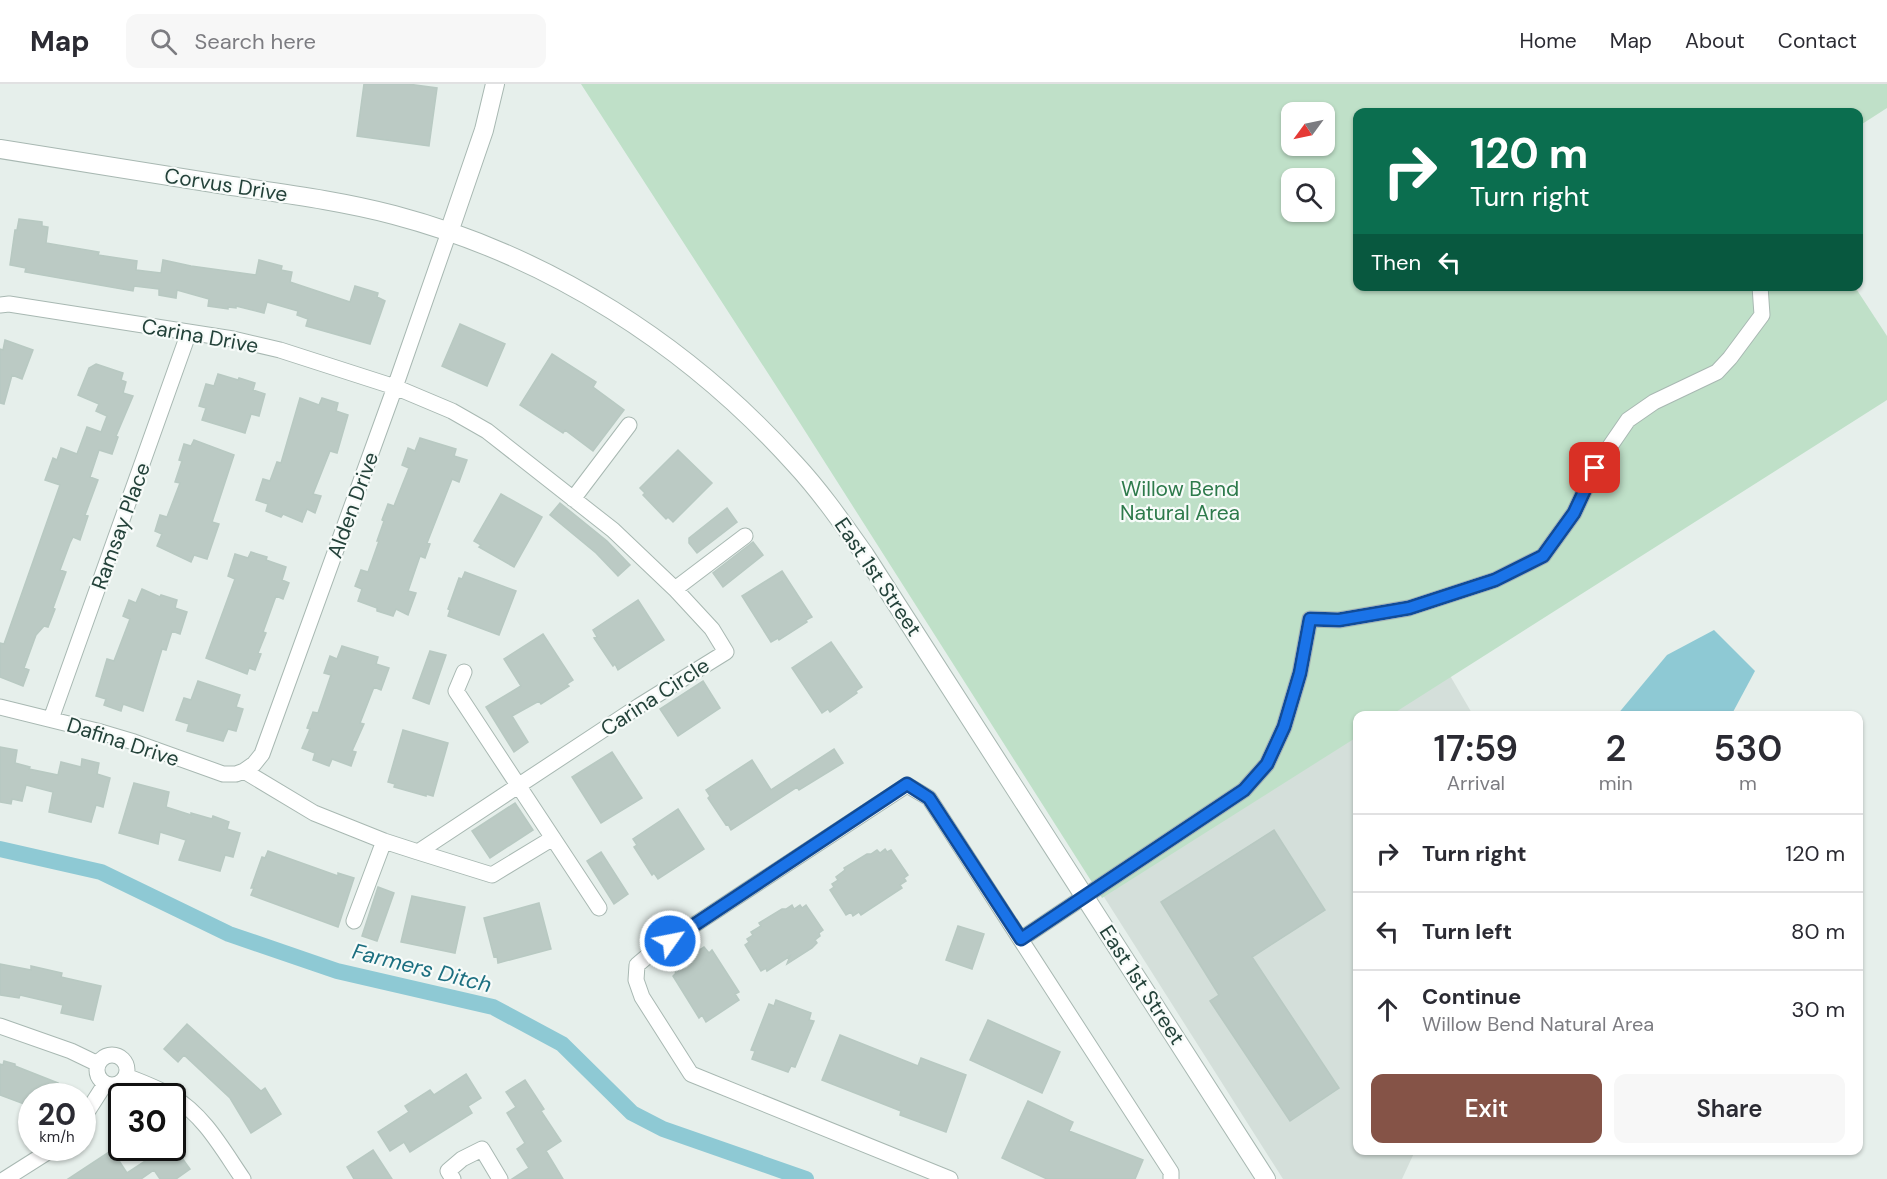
<!DOCTYPE html>
<html lang="en">
<head>
<meta charset="utf-8">
<style>
  :root { --surface:#fff; --page:#f7f7f7; --text:#2b2b33; --muted:#7c7c81; --line:#e1e1e2; --accent:#855347 }
  body { margin:0; font-family:"DM Sans",sans-serif; background:var(--page); color:var(--text); height:100vh; display:flex; flex-direction:column; font-size:22px; white-space:nowrap }
  * { box-sizing:border-box; margin:0 }
  p { font-size:20px; color:var(--muted) }
  .icon { flex:none; width:33px; height:33px; fill:none; stroke:currentColor; stroke-width:2; stroke-linecap:round; stroke-linejoin:round }
  .map { position:relative; flex:1; overflow:hidden }
  .sheet { position:absolute; left:1353px; top:627px; width:510px; height:444px; display:flex; flex-direction:column; background:var(--surface); border-radius:12px; box-shadow:0 2px 4px #0004 }
  .sheet>* { flex:none }
  .guide { position:absolute; left:1353px; top:24px; width:510px; height:183px; border-radius:12px; box-shadow:0 2px 4px #0004; background:#0b6e4f; color:#fff; overflow:hidden }
  .needle { width:39px; rotate:237deg }
  .buttons { position:absolute; left:1281px; top:18px; display:grid; gap:12px }
  .buttons a { display:grid; place-items:center; width:54px; height:54px; border-radius:12px; background:var(--surface); box-shadow:0 2px 4px #0004; font-size:30px }
  .speed { position:absolute; left:18px; top:999px; display:flex; gap:12px; font-size:30px; font-weight:700; text-align:center }
  .speed>* { display:grid; place-content:center; width:78px; height:78px; border-radius:50%; background:var(--surface); box-shadow:0 2px 4px #0004; line-height:1 }
  .speed small { font-size:15px; font-weight:400 }
  .speed .limit { border:3px solid #111; border-radius:9px; background:#fff; color:#111 }
  .pin { position:absolute; display:grid; place-items:center; width:51px; height:51px; color:#fff; margin:-26px; border-radius:12px; box-shadow:0 3px 9px #0006 }
  .me { position:absolute; width:66px; margin:-33px; rotate:57deg; stroke-linejoin:round; filter:drop-shadow(0 0 4px #0008) }
  .turn { display:flex; align-items:center; gap:21px; height:126px; padding:0 18px; font-size:27px }
  .turn .icon { width:78px; height:78px; stroke-width:2.5 }
  .turn b { display:block; font-size:42px; line-height:51px }
  .then { display:flex; align-items:center; height:57px; padding:0 18px; background:#0003; gap:12px; font-size:22px }
  .eta { display:flex; justify-content:space-evenly; align-items:center; height:102px; text-align:center }
  .eta b { font-size:36px; font-weight:600; line-height:42px }
  .button { display:flex; gap:12px; margin-top:auto; padding:12px 18px }
  .button a { flex:1; height:69px; border-radius:12px; background:var(--accent); color:#fff; font-size:24px; font-weight:600; line-height:69px; text-align:center }
  .button a+a { background:var(--page); color:var(--text) }
  ul { padding:0; list-style:none }
  li { display:flex; align-items:center; gap:18px; height:78px; padding:0 18px; border-top:2px solid var(--line) }
  li div { flex:1 }
  li b { display:block; font-size:22px }
  li em { font-style:normal }
  header { display:flex; align-items:center; gap:36px; box-sizing:border-box; height:84px; padding:0 30px; background:var(--surface); border-bottom:2px solid var(--line) }
  header strong { font-size:28px }
  nav { display:flex; gap:33px; margin-inline-start:auto; font-size:21px }
  .search { width:420px; height:54px; background:var(--page); display:flex; align-items:center; gap:15px; box-sizing:border-box; padding:0 21px; border-radius:12px; color:var(--muted); font-size:22px }
  .map>svg:first-child { display:block }
  .built { fill:#d4dfda }
  .green { fill:#bfe0c8; fill-rule:evenodd }
  .water { fill:#8ec9d4 }
  .lines { fill:none; stroke-linecap:round; stroke-linejoin:round }
  .canal { stroke:#8ec9d4; stroke-width:16 }
  .building { fill:#bbcac4; stroke:#b8c9c2; stroke-width:1.5 }
  .minor-casing { stroke:#a8b8b2; stroke-width:17 }
  .tertiary-casing { stroke:#a8b8b2; stroke-width:20 }
  .minor { stroke:#fff; stroke-width:15 }
  .tertiary { stroke:#fff; stroke-width:18 }
  .route-casing { stroke:#114b97; stroke-width:15 }
  .route { stroke:#1a73e8; stroke-width:10 }
  .labels { text-anchor:middle; dominant-baseline:central; stroke-width:4.5; stroke-linejoin:round; paint-order:stroke }
  .street-label { font-size:21px; fill:#24423a; stroke:#f7fbf9 }
  .park-label { font-size:21px; fill:#2d7a4b; stroke:#f7fbf9 }
  .water-label { font-size:22px; font-style:italic; fill:#1c6f80; stroke:#f7fbf9 }
</style>
</head>
<body>
<header>
<strong>Map</strong>
<div class="search"><svg class="icon" aria-label="search" viewBox="0 0 24 24"><circle cx="10" cy="10" r="6"/><path d="M15 15l6 6"/></svg>Search here</div>
<nav><a>Home</a><a>Map</a><a>About</a><a>Contact</a></nav>
</header>
<div class="map">
<svg width="1887" height="1095" viewBox="0 0 1887 1095">
  <rect width="100%" height="100%" fill="#e6efeb"/>
  <path class="built" d="M1445,583L1473,631L1358,632V1066L1415,1067L1402,1095H1283L1052,731Z"/>
  <path class="green" d="M581,0H1887V24L1859,42L1858,28H1358V202L1855,203L1887,252V316L1391,631L1358,632L1357,653L1102,814L791,325ZM1292,28H1324V62H1292ZM1292,94H1324V128H1292Z"/>
  <path class="water" d="M1714,546L1755,587L1733,628L1722,632L1617,631L1667,571Z"/>
  <g class="lines">
    <path class="canal" d="M0,765L101,788L229,850L337,887L493,923L562,960L632,1029L663,1045L806,1095"/>
  </g>
  <path class="building" d="M364,0H408L437,4L429,62L357,52Z
    M19,135L42,138V142L48,143L46,159L99,168L98,171L137,177L136,186L161,189L163,176L191,182L256,191L259,176L282,182L281,186L292,188L290,198L350,218L355,202L378,209L377,213L385,217L370,260L306,242L308,235L297,231L298,227L267,218L264,229L236,222V224L228,223V225L208,222L209,215L177,206L176,214L159,211V205L134,202L133,207L25,188L26,184L10,181L15,146H17Z
    M460,240L505,260L487,302L442,282Z
    M5,256L33,266L22,295L12,291L4,320L0,319V265L3,266Z
    M552,270L596,298L593,303L624,326L593,367L565,346L563,349L520,321Z
    M96,280L123,289L121,296L126,298L123,309L133,312L116,352L118,353L112,370L99,366L90,393L98,396L85,431L88,432L80,456L73,453L70,459L60,486L66,488L53,524L55,525L48,543L44,542L36,551L24,584L29,586L23,602L0,593V559L4,560L60,401L45,396L53,374L57,376L61,364L77,370L87,343L101,348L107,332L96,327L99,320L78,311L89,284Z
    M218,290L238,296L239,294L255,299L253,306L265,310L259,332L251,330L245,349L202,336L206,324L199,322L206,300L214,302Z
    M300,314L319,321L322,314L338,319L336,327L348,331L337,369L330,367L313,410L321,412L315,429L307,425L302,438L283,430L281,433L266,427L268,420L256,416L263,395L270,397L277,378L281,379Z
    M420,354L456,365L454,372L467,376L459,398L452,395L427,459L430,460L425,474L420,472L408,507L416,509L408,531L396,525L393,532L377,527V524L358,517L362,505L355,502L361,486L368,488L379,457H377L384,437L382,436L388,420L394,422L403,399L409,384L402,381L408,364L415,367Z
    M194,356L234,371L212,438L219,440L207,475L194,471L191,478L157,462L162,450L155,447L160,431L167,433L180,399L175,398L182,377L179,376L184,360L191,362Z
    M678,366L712,399L673,438L668,433L666,435L643,411L645,409L640,404Z
    M501,410L542,433L514,483L479,463L481,461L474,457Z
    M560,419L607,457L630,481L618,492L596,469L550,431Z
    M727,424L737,438L697,469L689,459V454Z
    M753,458L763,471L723,503L713,489Z
    M251,468L267,473L266,476L286,483L282,496L289,499L283,515L276,512L263,548L266,549L258,569L261,570L255,586L249,584L247,590L206,574L235,495L228,492L235,470L248,474Z
    M782,487L812,533L806,536L807,538L779,556L778,554L771,558L742,512Z
    M465,488L516,507L499,551L448,532L450,526L448,525L459,494L462,495Z
    M142,505L160,513L161,511L177,516L175,524L187,528L180,550L172,547L166,566L162,565L143,627L123,620L121,627L104,621L106,615L96,612L107,575L114,577L130,535L123,532L129,516L136,519Z
    M638,516L664,556L618,586L615,580L613,582L594,554L597,553L593,546Z
    M543,550L573,596L567,600L569,602L541,620L539,617L512,632L528,658L514,668L486,623L521,602L504,575Z
    M831,558L862,603L856,607L857,609L830,628L828,625L822,629L792,584Z
    M342,562L378,573L376,580L389,584L381,606L374,603L360,639L364,640L352,667L356,668L351,682L332,675L329,682L313,676L315,669L302,664L310,645L307,644L313,628L318,629L331,591L324,589L330,572L337,575Z
    M430,567L446,571L429,620L413,614Z
    M198,597L240,611L236,623L243,625L236,647L228,645L223,657L187,647L189,640L176,636L184,614L191,616Z
    M703,597L720,624L678,652L660,625Z
    M403,646L448,659L433,712L426,710V712L394,703L395,700L388,698Z
    M0,663L17,666L15,679L30,683L29,685L58,691L61,678L81,683L82,675L99,679L97,690L110,694L103,723L96,721L91,738L49,728L53,708L26,701L22,717L12,715L11,720L0,718Z
    M834,665L843,679L799,706L797,703L731,746L728,740L726,741L708,714L710,712L706,706L752,676L771,706Z
    M612,668L642,714L601,739L572,693Z
    M134,699L169,708L166,723L191,731V729L212,735L213,732L229,738L227,745L240,749L233,773L225,771L220,787L179,776L186,756L160,748L158,760L119,749Z
    M515,719L533,746L490,774L472,747Z
    M678,725L704,765L658,795L654,789L652,791L634,763L637,761L633,755Z
    M1274,746L1325,826L1252,873L1339,1004L1290,1037L1210,917L1219,911L1161,818Z
    M885,765L887,768L891,766L908,791L904,794L906,797L900,801L902,804L861,831L859,828L853,832L851,828L846,831L830,806L834,803L832,800L838,796L836,793L845,786L844,784L867,770H871L877,766L880,769Z
    M268,767L338,792V789L354,794L338,843L251,811L254,804H251L262,773L265,774Z
    M601,768L628,810L614,820L587,777Z
    M378,803L394,809L377,857L362,852Z
    M412,812L465,823L455,869L401,858Z
    M539,819L551,865L498,879L497,872L494,873L484,834Z
    M792,821L794,825L800,821L802,824L806,821L823,846L819,849L820,852L815,856L817,859L812,864L787,880L790,872L767,887L766,884L761,887L745,861L749,858L747,855L753,851L751,848L761,842L759,839L782,825H786Z
    M958,842L984,850L972,885L946,876Z
    M704,863L709,869L712,866L739,908L735,910L739,916L706,938L702,931L699,934L673,892L676,889L673,884Z
    M0,880L31,886V882L62,889L61,893L101,902L93,936L61,929L63,921L20,911L19,914L0,911Z
    M776,916L811,929L809,936L814,937L795,983L791,982L788,988L752,975L755,967L751,966L769,920L774,922Z
    M988,936L1060,968L1042,1009L970,976Z
    M187,940L261,1007L265,1004L281,1030L251,1049L230,1014L184,971L178,978L164,965Z
    M840,951L918,982L921,974L966,991L946,1048L900,1031L901,1027L822,996Z
    M4,977L15,980V982L58,999L53,1012H32V1023L0,1011V980L3,981Z
    M466,990L481,1014L468,1022L472,1029L410,1068L404,1058L390,1067L378,1048L409,1028L405,1022L430,1006L434,1011Z
    M525,996L544,1025L541,1027L561,1057L546,1067L563,1095H512L529,1084L517,1065L525,1059L507,1029L516,1023L506,1008Z
    M1028,1017L1073,1038L1069,1047L1143,1076L1135,1095H1047L1002,1074Z
    M175,1056L185,1072L182,1074L190,1085L176,1095H160L154,1086L141,1095H68L112,1066L127,1089L165,1064H172V1058Z
    M373,1066L392,1095H354L347,1083Z"/>
  <g class="lines">
    <defs>
      <path id="minor" d="M0,221L9,220L233,255L280,266L395,303L452,327L487,347L613,446L675,505L712,545L726,568L639,622L418,768L384,757L314,729L244,687
        M573,415L629,341
        M675,505L745,452
        M464,588L456,607L599,824
        M0,623L97,647L134,658L223,690H236L244,687L254,680L262,670L395,303L449,148
        M51,635L189,248
        M418,768L492,791L553,754
        M354,837L384,757
        M1021,855L1244,706L1267,680L1284,643L1300,589L1310,535L1339,536L1409,524L1495,496L1543,472L1574,429L1595,384L1628,336L1654,318L1717,288L1730,274L1762,231L1760,202
        M0,942L71,967L98,980
        M97 986a15 15 0 1 1 30 0a15 15 0 1 1-30 0Z
        M126,992C141,998 158,1004 173,1013C204,1031 223,1066 243,1095
        M82,1036L105,1000
        M5,1095L54,1064
        M453,1095L448,1087L462,1075L482,1065L500,1095
        M950,1095L691,990L642,913L636,896L637,881L650,870L907,701L929,714L1171,1088V1095"/>
      <path id="tertiary" d="M0,65C77,77 155,90 232,102C286,110 341,117 394,131C549,172 688,261 795,380C821,408 843,440 865,471L1266,1095
        M449,148L484,46L495,0"/>
    </defs>
    <use href="#minor" class="minor-casing"/>
    <use href="#tertiary" class="tertiary-casing"/>
    <use href="#minor" class="minor"/>
    <use href="#tertiary" class="tertiary"/>
  </g>
  <g class="lines">
    <defs>
      <path id="route" d="M670,857L907,700L929,714L1021,855L1244,706L1267,680L1284,643L1300,589L1310,535L1339,536L1409,524L1495,496L1543,472L1574,429L1595,384"/>
    </defs>
    <use href="#route" class="route-casing"/>
    <use href="#route" class="route"/>
  </g>
  <g class="labels">
    <g class="street-label">
      <text transform="translate(226 101) rotate(9)">Corvus Drive</text>
      <text transform="translate(200 252) rotate(10)">Carina Drive</text>
      <text transform="translate(353 421) rotate(-70)">Alden Drive</text>
      <text transform="translate(121 442) rotate(-70)">Ramsay Place</text>
      <text transform="translate(878 493) rotate(56)">East 1st Street</text>
      <text transform="translate(655 613) rotate(-33)">Carina Circle</text>
      <text transform="translate(123 658) rotate(18)">Dafina Drive</text>
      <text transform="translate(1142 901) rotate(57)">East 1st Street</text>
    </g>
    <g class="park-label">
      <text x="1180" y="405">Willow Bend<tspan x="1180" dy="24">Natural Area</tspan></text>
    </g>
    <g class="water-label">
      <text transform="translate(422 884) rotate(14)">Farmers Ditch</text>
    </g>
  </g>
</svg>
<div class="buttons">
<a><svg class="needle" viewBox="-14 -14 28 28"><path d="M0-13l5 13h-10z" fill="#e53935"/><path d="M0 13l5-13h-10z" fill="#7c7c81"/></svg></a>
<a><svg class="icon" aria-label="search" viewBox="0 0 24 24"><circle cx="10" cy="10" r="6"/><path d="M15 15l6 6"/></svg></a>
</div>
<div class="speed"><div>20<small>km/h</small></div><div class="limit">30</div></div>
<div class="pin" style="left:1595px;top:384px;background:#d93025"><svg class="icon" aria-label="arrive" viewBox="0 0 24 24"><path d="M6 21V4h12l-3 4 3 4H6"/></svg></div>
<svg class="me" style="left:670px;top:857px" viewBox="-20 -20 40 40"><circle r="17" fill="#1a73e8" stroke="#fff" stroke-width="3"/><path d="M0-11L8 9 0 5-8 9z" fill="#fff"/></svg>
<div class="guide">
<div class="turn"><svg class="icon" aria-label="right" viewBox="0 0 24 24"><path d="M7 20v-9h11M14 6l5 5-5 5"/></svg><div><b>120 m</b>Turn right</div></div>
<div class="then">Then<svg class="icon" aria-label="left" viewBox="0 0 24 24"><path d="M17 20v-9H6M10 6l-5 5 5 5"/></svg></div>
</div>
<section class="sheet">
<div class="eta">
<div><b>17:59</b><p>Arrival</p></div>
<div><b>2</b><p>min</p></div>
<div><b>530</b><p>m</p></div>
</div>
<ul>
<li><svg class="icon" aria-label="right" viewBox="0 0 24 24"><path d="M7 20v-9h11M14 6l5 5-5 5"/></svg><div><b>Turn right</b></div><em>120 m</em></li>
<li><svg class="icon" aria-label="left" viewBox="0 0 24 24"><path d="M17 20v-9H6M10 6l-5 5 5 5"/></svg><div><b>Turn left</b></div><em>80 m</em></li>
<li><svg class="icon" aria-label="ahead" viewBox="0 0 24 24"><path d="M12 20V5M6 11l6-6 6 6"/></svg><div><b>Continue</b><p>Willow Bend Natural Area</p></div><em>30 m</em></li>
</ul>
<div class="button"><a>Exit</a><a>Share</a></div>
</section>
</div>
</body>
</html>
